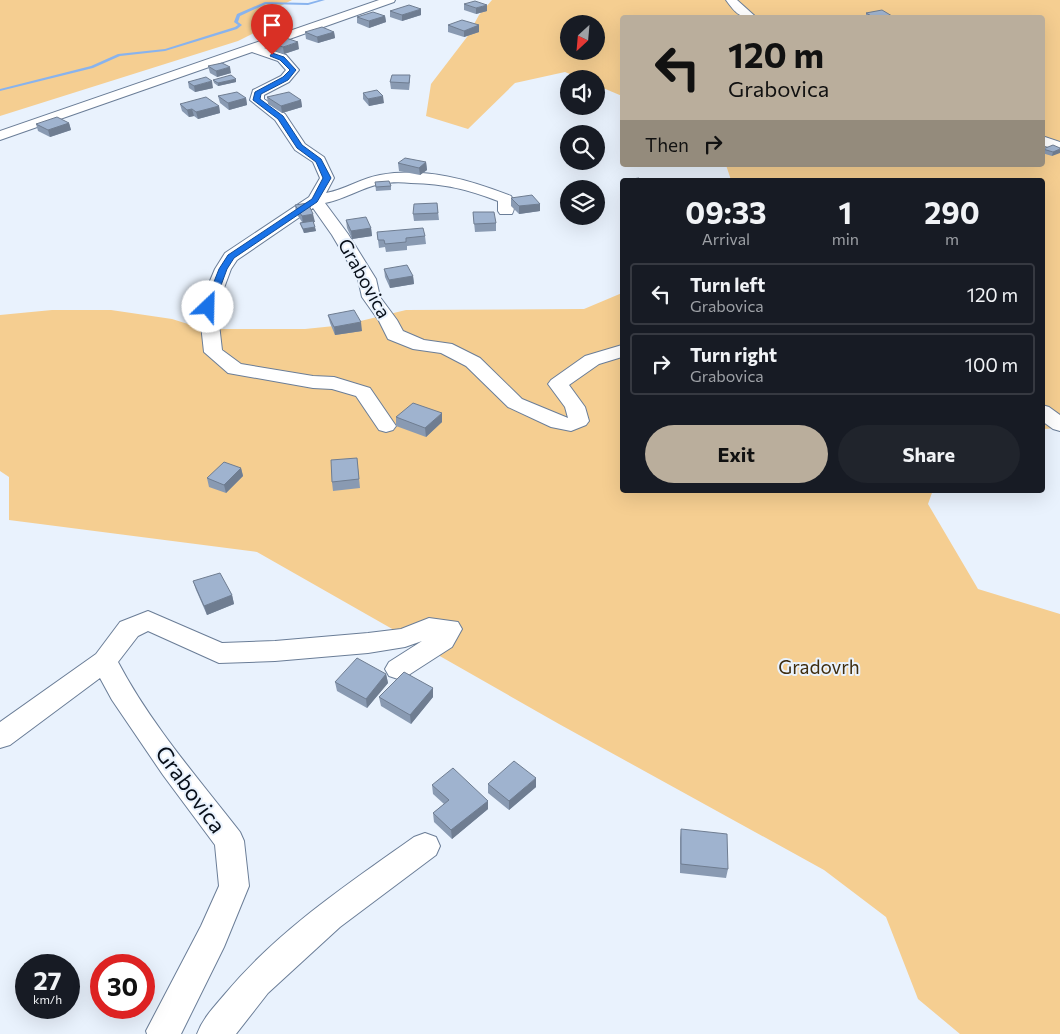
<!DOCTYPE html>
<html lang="en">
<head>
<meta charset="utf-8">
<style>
  :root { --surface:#171b24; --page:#20242c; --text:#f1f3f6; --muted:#9ea1a6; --line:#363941; --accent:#baae9c }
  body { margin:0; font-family:Commissioner,sans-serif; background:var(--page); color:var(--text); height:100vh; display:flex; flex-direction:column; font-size:19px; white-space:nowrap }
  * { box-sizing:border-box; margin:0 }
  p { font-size:16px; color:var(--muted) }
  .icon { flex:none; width:28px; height:28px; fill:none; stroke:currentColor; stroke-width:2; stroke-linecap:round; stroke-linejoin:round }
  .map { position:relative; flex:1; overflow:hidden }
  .drawer { position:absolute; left:620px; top:178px; width:425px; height:315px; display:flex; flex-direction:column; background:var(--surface); border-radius:5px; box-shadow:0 5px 20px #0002 }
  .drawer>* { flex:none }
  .banner { position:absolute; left:620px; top:15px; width:425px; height:152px; border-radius:5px; box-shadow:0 5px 20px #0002; background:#baae9c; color:#111; overflow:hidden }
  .needle { width:32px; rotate:206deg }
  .fabs { position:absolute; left:560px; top:15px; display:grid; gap:10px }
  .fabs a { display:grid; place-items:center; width:45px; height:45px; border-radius:50%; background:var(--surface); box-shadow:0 5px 20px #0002; font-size:25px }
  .speed { position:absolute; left:15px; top:954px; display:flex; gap:10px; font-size:25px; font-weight:700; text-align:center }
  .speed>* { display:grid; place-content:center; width:65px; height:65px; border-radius:50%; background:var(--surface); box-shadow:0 5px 20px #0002; line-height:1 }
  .speed small { font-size:12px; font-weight:400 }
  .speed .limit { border:8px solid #d22; background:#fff; color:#111 }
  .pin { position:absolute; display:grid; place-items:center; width:42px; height:42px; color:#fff; margin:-51px -21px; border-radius:50% 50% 50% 0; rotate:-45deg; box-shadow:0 0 5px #0007 }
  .pin .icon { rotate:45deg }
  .me { position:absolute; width:55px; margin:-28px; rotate:24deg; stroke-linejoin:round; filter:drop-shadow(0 0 4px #0008) }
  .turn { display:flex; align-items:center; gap:18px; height:105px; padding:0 25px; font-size:22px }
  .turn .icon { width:65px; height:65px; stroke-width:2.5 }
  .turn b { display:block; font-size:35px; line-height:42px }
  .then { display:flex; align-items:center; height:48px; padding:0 25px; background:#0003; gap:10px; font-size:19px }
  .eta { display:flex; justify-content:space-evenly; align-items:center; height:85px; text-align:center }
  .eta b { font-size:30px; font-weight:700; line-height:35px }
  .action { display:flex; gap:10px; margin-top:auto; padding:10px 25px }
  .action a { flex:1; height:58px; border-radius:30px; background:var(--accent); color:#111; font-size:20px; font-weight:700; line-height:58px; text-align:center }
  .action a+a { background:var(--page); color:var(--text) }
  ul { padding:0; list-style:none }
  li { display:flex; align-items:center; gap:15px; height:62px; margin:0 10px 8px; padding:0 15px; border:2px solid var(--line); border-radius:5px }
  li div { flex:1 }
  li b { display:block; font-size:19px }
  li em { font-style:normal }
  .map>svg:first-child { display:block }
  .green { fill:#f5ce91; fill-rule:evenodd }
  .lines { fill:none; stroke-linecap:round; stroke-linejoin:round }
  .stream { fill:#88b3ee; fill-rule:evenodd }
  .minor-casing { stroke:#6a7d97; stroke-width:2 }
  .minor { fill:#fff; fill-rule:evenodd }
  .wall { fill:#899ab2 }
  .shaded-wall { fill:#6f7d91 }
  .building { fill:#9fb3cf; stroke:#6f7d91 }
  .route { fill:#1a73e8; stroke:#114b97 }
  .labels { text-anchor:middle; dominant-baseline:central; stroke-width:4; stroke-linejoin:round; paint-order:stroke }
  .street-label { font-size:19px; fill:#070e18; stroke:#e9f2fd }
  .park-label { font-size:19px; fill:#3f2d0f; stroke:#e9f2fd }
  .near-street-label { font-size:22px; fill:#070e18; stroke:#e9f2fd }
</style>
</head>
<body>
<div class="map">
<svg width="1060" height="1034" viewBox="0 0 1060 1034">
  <rect width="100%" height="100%" fill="#e9f2fd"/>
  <path class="green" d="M0,0H292L261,16L266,27L238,41L0,116Z
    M492,0H1060V428L1043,429L1042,180H731L726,165H1042V18H622V96L596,85V79H582L565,72L515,83L468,129L426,116L431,84L467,37L479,15ZM569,24H596V51H569Z
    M622,293V490H933L928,504L978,589L1060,614V1034H960L918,999L886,917L824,870L559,724L257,552L9,520V477L0,471V315L52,310H111L172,319L204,329H305L344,325L406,310L584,309Z"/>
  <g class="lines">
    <path class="stream" d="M319,0H325L308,5L266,4L240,16L238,22L242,25L237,29L165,51L120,56L93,68L0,91V89L91,66L118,54L165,49L235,27L238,25L234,22L237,14L265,2L308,3Z"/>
    <defs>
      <path id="minor" d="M379,0H395L394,2L264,48L286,55L299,70L289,82L264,95V99L285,114L305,144L324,157L334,178L326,193C345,190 361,178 380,175C426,167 470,180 511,196C515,201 515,209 512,214H500L498,211V201C466,189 446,184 411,183C401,182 390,182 380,184C361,188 345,199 325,203L348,234L376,279L380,297L397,320L403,331L424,340L452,344L480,358L522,399L568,418L565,407L548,384L551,380L585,356L622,345V357L599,364L569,385L585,407L589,421L586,425L571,431L551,427L508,407L466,366L441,353L413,349L388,339L379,321L362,297L358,279L332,235L313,208L237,260L231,269L217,307L222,350L241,364L313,376L334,377L370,388L396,426L393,430L386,432L379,430L356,396L332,389L313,388L228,373L204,352L199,307L215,269L225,253L309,197L320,178L313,162L295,150L275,120L250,100L253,90L281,76L286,70L278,61L252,52L0,140V131Z
        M726,0H737L757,18C740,18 736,14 726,0Z
        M1042,136L1060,142V151L1042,145Z
        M1042,405L1049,407L1060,415V431L1053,429L1042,421Z
        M148,611L222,643L275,641L368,633L401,629L429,618L458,622L462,629L452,647L407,676L398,679L389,676L385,669L389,662L422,641L405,647L368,653L275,661L219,663L148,631L138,636L118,662C150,723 197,777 240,832L244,841L249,886L224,947L181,1034H147L146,1031L201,926L219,886L215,845L163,775L112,700L100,678L10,745L0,748V722L96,654L120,622Z
        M425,833L436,837L440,846L436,855L340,927L268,993L236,1034H197C203,1018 214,1007 225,994C277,931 348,884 414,837Z"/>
    </defs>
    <use href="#minor" class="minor-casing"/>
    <use href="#minor" class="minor"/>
  </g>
  <path class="wall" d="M464,4L487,11L476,14L464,10Z
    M390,11L421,15L402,21L390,17Z
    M866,13L892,16L891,18H866Z
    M385,16L386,22L369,28L357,23V17Z
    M448,25H479V32L464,37L448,32Z
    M305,32H334L335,38L318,43L306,39Z
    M269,42L299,49L284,54L270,49Z
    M208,66L231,73L217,77L210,73Z
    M410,75V82L409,90L391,89L390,82Z
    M213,80L236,82L218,86L214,83Z
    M188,82L213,88L195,92L189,88Z
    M363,93L384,103L369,106L363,99Z
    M218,96L246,98L247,105L229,110L220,103Z
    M267,97L301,100L302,107L282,113L268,104Z
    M180,104L219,106L220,113L198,119L194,116L189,117L182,111Z
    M69,123L71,130L50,137L38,131L36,124Z
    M1060,148L1052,156L1042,153L1043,149Z
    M426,162L427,170L420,175L399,171L398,163Z
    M375,182L391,186V190L376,191Z
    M511,198L540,204V211L519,214L511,206Z
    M437,203L439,220L414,221L413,214Z
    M295,205L315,222H313L316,231L304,233L301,226L300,223L302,222L296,213Z
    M473,212L496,223V231L475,232Z
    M346,220L371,228L372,236L352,239L347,228Z
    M377,232L425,236L426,244L407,246V250L386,252L385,247L379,248Z
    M384,269L413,276L414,284L390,288L385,277Z
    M328,315L362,331L335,335L330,323Z
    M396,417L442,422L426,437L396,426Z
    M357,458L360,488L333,491L332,482Z
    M241,468L243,476L226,493L209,487L207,478Z
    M193,581L232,595L234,604L207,615L196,590Z
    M386,674L388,683L367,708L337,691L335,682Z
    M433,688V697L411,724L381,706L379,697Z
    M488,784L536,787L509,810L488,793Z
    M432,785L488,801V809L452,839L434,822L433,813L444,804L433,794Z
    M681,829L728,869L726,878L680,873V838Z"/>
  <path class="shaded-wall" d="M487,5V11L476,14V8Z
    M421,9V15L402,21V15Z
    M385,16L386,22L369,28V21Z
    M892,16L891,18H878Z
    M479,25V32L464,37V31Z
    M334,32L335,38L318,43L317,37Z
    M298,42L299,49L284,54L283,47Z
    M230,67L231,73L217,77L216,71Z
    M236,79V82L218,86V83Z
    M212,81L213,88L195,92L194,86Z
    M383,96L384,103L369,106L368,99Z
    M246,98L247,105L229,110L228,103Z
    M301,100L302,107L282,113L281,106Z
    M219,106L220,113L198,119L196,112Z
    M192,109L194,116L189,117L187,110Z
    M69,123L71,130L50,137L48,130Z
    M1060,149V153L1052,156L1053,152Z
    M426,162L427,170L420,175L419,168Z
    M540,204V211L519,214V206Z
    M313,214L315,222L303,224L302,216Z
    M315,227L316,231L304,233L303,229Z
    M371,228L372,236L352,239L351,231Z
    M413,276L414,284L390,288L389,280Z
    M361,322L362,331L335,335L334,327Z
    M442,413V422L426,437L425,428Z
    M241,468L243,476L226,493L224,485Z
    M232,595L234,604L207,615L204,606Z
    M386,674L388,683L367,708L366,699Z
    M433,688V697L411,724L410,715Z
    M536,778V787L509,810V801Z
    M488,801V809L452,839L451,830Z"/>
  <path class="building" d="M475,1L487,5L476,8L464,4Z
    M409,5L421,9L402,15L390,11Z
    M882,10L892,16L875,18L866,13Z
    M373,12L385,16L369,21L357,17Z
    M462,20L479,25L464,31L448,25Z
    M322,27L334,32L317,37L305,32Z
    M283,37L298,42L283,47L269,42Z
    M222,63L230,67L216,71L208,66Z
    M231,75L236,79L218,83L213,80Z
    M392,75H410L409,83L390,82Z
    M206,77L212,81L194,86L188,82Z
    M377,90L383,96L368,99L363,93Z
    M237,92L246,98L228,103L218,96Z
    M289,92L301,100L281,106L267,97Z
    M206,97L219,106L196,112L192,109L187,110L180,104Z
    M57,117L69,123L48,130L36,124Z
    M1053,145L1060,148V149L1053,152L1043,149Z
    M405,158L426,162L419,168L398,163Z
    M639,178L641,180H625Z
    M389,181L391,186L376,187L375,182Z
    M532,195L540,204L519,206L511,198Z
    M308,203L313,214L302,216L295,205Z
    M437,203L438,213L413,214L414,204Z
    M473,212H494L496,223L474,224Z
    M366,217L371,228L351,231L346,220Z
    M313,221L315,227L303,229L300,223Z
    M423,228L425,236L406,238V242L385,244L384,240H378L377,232Z
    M407,265L413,276L389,280L384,269Z
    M354,310L361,322L334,327L328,315Z
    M413,403L442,413L425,428L396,417Z
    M357,458L359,479L332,482L331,460Z
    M224,462L241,468L224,485L207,478Z
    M220,573L232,595L204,606L193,581Z
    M357,658L386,674L366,699L335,682Z
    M404,672L433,688L410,715L379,697Z
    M514,761L536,778L509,801L488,784Z
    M453,768L488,801L451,830L433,813L449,800L432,785Z
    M681,829L727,834L728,869L681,864Z"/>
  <path class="route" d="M272,53L284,57L296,70L288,80L261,94L260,99L283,116L302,145L321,159L331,178L317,202L234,258L227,269L213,307L208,310L205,309L204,307L219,269L228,255L312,199L323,178L316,162L297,148L278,119L253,100L255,92L283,77L290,70L280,60L270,56Z"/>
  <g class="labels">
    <g class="street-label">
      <text transform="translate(365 278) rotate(61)">Grabovica</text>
    </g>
    <g class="park-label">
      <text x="819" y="666">Gradovrh</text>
    </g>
    <g class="near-street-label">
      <text transform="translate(191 789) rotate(54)">Grabovica</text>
    </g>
  </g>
</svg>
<div class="fabs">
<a><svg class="needle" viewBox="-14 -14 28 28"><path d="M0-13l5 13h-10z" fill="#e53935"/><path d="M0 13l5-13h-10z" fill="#9ea1a6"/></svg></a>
<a><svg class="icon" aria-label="sound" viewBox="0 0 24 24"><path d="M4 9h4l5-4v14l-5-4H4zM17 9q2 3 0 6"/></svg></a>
<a><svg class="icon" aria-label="search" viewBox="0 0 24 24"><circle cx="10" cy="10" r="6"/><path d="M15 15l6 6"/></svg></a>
<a><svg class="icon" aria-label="layers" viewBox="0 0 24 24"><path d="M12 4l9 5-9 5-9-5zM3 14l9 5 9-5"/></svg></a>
</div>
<div class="speed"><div>27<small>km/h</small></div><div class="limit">30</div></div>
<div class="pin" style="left:272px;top:55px;background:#d93025"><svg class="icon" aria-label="arrive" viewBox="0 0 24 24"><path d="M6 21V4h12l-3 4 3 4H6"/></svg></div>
<svg class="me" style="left:208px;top:307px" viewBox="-20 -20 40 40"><circle r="19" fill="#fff"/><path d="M0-13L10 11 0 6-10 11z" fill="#1a73e8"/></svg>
<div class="banner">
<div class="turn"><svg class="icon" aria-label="left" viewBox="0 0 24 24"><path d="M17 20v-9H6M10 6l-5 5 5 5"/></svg><div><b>120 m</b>Grabovica</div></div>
<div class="then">Then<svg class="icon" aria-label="right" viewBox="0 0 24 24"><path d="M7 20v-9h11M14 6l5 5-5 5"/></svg></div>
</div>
<section class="drawer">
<div class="eta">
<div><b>09:33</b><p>Arrival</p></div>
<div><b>1</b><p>min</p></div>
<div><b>290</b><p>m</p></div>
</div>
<ul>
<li><svg class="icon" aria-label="left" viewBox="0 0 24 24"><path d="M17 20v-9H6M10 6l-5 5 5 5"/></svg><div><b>Turn left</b><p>Grabovica</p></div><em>120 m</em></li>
<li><svg class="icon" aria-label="right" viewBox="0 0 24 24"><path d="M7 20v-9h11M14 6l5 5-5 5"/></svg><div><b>Turn right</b><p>Grabovica</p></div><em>100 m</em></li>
</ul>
<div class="action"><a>Exit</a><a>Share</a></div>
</section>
</div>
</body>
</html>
